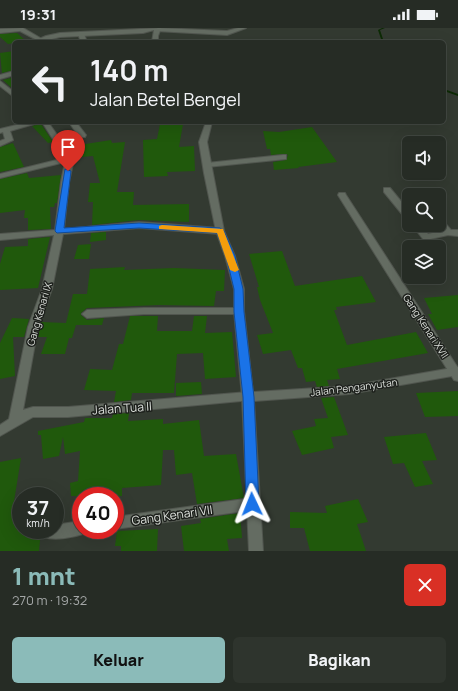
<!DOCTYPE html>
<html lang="id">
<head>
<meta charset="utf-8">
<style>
  :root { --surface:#262c25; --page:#2e342d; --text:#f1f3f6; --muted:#a4a7a7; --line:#424842; --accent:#8bbbb9 }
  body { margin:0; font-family:Manrope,sans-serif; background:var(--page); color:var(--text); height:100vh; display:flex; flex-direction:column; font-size:15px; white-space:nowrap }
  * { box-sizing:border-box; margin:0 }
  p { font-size:13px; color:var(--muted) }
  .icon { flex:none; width:22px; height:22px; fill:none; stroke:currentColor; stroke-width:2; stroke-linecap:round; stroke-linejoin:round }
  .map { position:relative; height:523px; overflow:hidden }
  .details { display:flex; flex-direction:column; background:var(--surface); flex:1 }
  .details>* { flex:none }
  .banner { position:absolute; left:12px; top:12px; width:434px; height:84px; border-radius:6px; box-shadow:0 4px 16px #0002,0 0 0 1px var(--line); background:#262c25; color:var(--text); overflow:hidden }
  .fabs { position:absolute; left:402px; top:108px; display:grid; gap:8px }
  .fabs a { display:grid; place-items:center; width:44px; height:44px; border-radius:6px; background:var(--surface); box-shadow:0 4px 16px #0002,0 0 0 1px var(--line); font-size:20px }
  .speed { position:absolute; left:12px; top:459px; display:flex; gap:8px; font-size:20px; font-weight:700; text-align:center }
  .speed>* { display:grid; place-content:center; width:52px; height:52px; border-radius:50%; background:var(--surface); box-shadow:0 4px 16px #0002,0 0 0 1px var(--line); line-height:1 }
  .speed small { font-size:10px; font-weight:400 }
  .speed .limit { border:6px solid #d22; background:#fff; color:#111 }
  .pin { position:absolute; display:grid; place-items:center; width:34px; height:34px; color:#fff; margin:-41px -17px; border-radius:50% 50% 50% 0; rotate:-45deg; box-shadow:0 0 4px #0007 }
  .pin .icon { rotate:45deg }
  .me { position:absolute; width:44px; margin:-22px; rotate:358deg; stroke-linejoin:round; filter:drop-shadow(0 0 3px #0008) }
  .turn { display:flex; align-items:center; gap:14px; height:84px; padding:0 12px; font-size:18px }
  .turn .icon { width:52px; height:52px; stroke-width:2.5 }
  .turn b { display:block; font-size:28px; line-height:34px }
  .round { display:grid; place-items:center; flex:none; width:42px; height:42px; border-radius:6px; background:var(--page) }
  .summary { display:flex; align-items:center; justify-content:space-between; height:68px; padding:0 12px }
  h1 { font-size:24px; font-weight:800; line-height:30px; color:var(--accent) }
  .button { display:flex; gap:8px; margin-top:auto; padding:8px 12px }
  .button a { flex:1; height:46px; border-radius:6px; background:var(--accent); color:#111; font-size:16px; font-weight:800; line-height:46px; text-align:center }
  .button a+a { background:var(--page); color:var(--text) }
  .status { display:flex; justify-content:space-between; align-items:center; height:28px; padding:0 20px; background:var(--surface); direction:ltr }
  .status svg { height:11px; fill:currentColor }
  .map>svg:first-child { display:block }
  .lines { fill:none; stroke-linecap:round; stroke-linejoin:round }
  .stream { fill:#0c2a04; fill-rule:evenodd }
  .building { fill:#20590c }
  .minor-casing { stroke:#51564f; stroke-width:2 }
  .tertiary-casing { stroke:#51564f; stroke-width:2 }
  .minor { fill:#646c62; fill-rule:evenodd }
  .tertiary { fill:#646c62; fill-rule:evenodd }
  .route { fill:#1a73e8; stroke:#114b97 }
  .slow { fill:#f59e0b }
  .labels { text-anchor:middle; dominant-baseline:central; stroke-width:3; stroke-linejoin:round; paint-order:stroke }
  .street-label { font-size:10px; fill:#dce0db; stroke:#1d201c }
  .near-street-label { font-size:12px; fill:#dce0db; stroke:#1d201c }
</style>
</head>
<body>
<div class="status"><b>19:31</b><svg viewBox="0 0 49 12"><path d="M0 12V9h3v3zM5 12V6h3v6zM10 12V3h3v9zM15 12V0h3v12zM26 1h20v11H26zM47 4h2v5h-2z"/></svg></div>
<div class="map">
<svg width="458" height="523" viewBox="0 0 458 523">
  <rect width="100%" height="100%" fill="#333a31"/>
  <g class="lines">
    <path class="stream" d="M382,0H385L380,2L384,14H382L378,2Z
      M444,61L458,66V68L444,63Z"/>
  </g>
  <path class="building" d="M17,5L26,13L8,16L0,9V6Z
    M14,23V42L2,45L0,25Z
    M14,49V62L3,52Z
    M41,96L53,114L48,115L32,98Z
    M160,96H183L179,119L194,118L195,143L167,144L168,148L144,149L143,112L157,111Z
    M312,99L337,134L298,139L299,140L274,142L273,134L286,132L288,127L286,126L271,127L270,121H267L263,103L279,104Z
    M111,112L112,115L125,114L117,164H134L133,177L189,176V194L139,192L92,197L93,174H88L90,155H100L93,128L82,129L79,117Z
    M13,115L24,139L0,144V119Z
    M27,145L29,150L61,147L57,175H55L54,179H50L51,201L28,202V190H24L25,182L0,185V151Z
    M106,204V212L90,214L91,205Z
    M50,209L38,260L0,262V236L5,219L28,218V211Z
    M91,216L89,231H74L78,217Z
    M282,223L295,258L362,248L376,274L336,279L337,282H334L347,317L416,304L428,325L337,341L340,351L327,352L329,358L317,359L315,353L306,354L302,340H298L291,322L263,326L257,307L273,305L260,272L257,259H259L249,226Z
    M125,239L124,242L174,240L225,242L224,263H216L214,278L159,277L87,280L81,285V287L87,292L104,290L102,297H76L72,310H69L65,326H41L47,309H38L41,294L66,295L73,266H87L90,241Z
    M458,267V299L437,302L428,286H432L424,270Z
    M130,288H158L157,303H192L194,288H207L205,305L232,304L236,349L205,351L203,325L177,326L174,365H132L131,372L114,374L116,363L84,362L90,341L112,342L119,316H123Z
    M12,290L29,291L24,309H13L15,348L0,351V315Z
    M201,354L202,366L176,368V355Z
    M458,363V388L425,389L416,365Z
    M334,369L348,407L331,409L334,420L302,427L292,403L316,398L314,391L328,390L321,370Z
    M129,385L128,393L163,391V396L199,392L204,428L236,426L244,470L197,476L192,445L176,447L174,422H163L161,457L122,460V468H71L70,455L78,453L80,423L65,426L63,409L59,428L43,431L41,407H38V403L84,394L85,390H112L113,386Z
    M426,405L437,432L422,433L433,456L415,459L404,435L393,436L384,409Z
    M21,430L12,486L21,485V502H41L39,523H0V434Z
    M358,471L368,494L357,496L366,523H310L304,500H290V484L327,485L325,478Z
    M240,485L242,510L227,511L229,523H184L181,498L201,495L200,491Z
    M158,501L157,523H121V518H115L117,503Z"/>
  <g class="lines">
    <defs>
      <path id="minor" d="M23,0L42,11L37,12L20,3L0,5V1Z
        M158,0L227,3L238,0H246L227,7L156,3L155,2Z
        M81,4L84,6L87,14H81L78,6Z
        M0,53L14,64V69L0,58Z
        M29,94H41L10,103L13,112L0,118V113L5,111L3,104L0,105V101Z
        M42,94H48L74,131L69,154L64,201L139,194L220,200L224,203L220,206L139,200L63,206L52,261L38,299L23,382L33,379H68L248,364L252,366L254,369L252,372L68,389H33L0,408V397L9,391L28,299L42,261L54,207L0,212V206L55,202L61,154L65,134L0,150V146L65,130Z
        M69,94H76L86,107L85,109H79Z
        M283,127H286V131L207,139L203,137L207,135Z
        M384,160H390L409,183V192L406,191L384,164Z
        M407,161H413L418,167H409L406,163Z
        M339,165H345L346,167L458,340V353L454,352L338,167Z
        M439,191L442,192L451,202H458V208L448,207L426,212L423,211L412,197H421L428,206L442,203L437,197H439Z
        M144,280H239L244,283L239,286H144L87,290L82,286L87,282Z
        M252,470L257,472L259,476L257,480L252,482L115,501V489Z
        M81,493V502H87L86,505C75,509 55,513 44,509L42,504L43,502H55V497Z"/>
      <path id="tertiary" d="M161,0L158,8V14H152L154,2L143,5L60,9L40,14H32L46,8L60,5Z
        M14,43V47L0,51V47Z
        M206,94H212L207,114L224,203L235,228L244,261V283L253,364L349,358L458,339V347L349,366L254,373L263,523H249L242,369L234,283V261L225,228L216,203L204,145L199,114Z"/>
    </defs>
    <use href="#minor" class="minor-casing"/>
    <use href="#tertiary" class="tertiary-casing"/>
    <use href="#minor" class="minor"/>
    <use href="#tertiary" class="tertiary"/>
  </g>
  <path class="route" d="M65,141L71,143L64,200L139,195L220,200L224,203L235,228L243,261L244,284L254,369L259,476L257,480L252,482L248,480L246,476L243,369L234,284V261L226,228L217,205L139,200L57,205L55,203Z"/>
  <path class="slow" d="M162,197L223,201L239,242L235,244L230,242L217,205L159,201V198Z"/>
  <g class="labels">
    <g class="street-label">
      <text transform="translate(39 286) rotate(-74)">Gang Kenari IX</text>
      <text transform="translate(426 298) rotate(57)">Gang Kenari XVII</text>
      <text transform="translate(354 359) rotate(-7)">Jalan Penganyutan</text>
    </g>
    <g class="near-street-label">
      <text transform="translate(122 380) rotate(-4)">Jalan Tua II</text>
      <text transform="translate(172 487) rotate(-8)">Gang Kenari VII</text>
    </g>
  </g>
</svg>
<div class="fabs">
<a><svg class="icon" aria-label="sound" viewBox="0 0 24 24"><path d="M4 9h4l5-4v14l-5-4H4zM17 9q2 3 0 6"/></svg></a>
<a><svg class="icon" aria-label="search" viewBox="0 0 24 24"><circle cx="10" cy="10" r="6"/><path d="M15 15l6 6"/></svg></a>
<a><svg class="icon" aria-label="layers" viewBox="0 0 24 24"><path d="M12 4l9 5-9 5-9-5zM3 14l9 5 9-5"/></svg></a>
</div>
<div class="speed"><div>37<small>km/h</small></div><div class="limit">40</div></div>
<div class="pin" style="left:68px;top:143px;background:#d93025"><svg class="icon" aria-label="arrive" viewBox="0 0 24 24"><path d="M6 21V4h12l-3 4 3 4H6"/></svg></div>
<svg class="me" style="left:252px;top:476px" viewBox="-20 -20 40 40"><path d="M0-17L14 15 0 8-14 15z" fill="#1a73e8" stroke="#fff" stroke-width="4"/></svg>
<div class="banner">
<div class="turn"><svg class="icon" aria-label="left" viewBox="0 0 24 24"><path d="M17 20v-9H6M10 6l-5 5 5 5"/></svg><div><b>140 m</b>Jalan Betel Bengel</div></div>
</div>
</div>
<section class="details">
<div class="summary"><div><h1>1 mnt</h1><p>270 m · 19:32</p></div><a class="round" style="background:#d93025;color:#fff"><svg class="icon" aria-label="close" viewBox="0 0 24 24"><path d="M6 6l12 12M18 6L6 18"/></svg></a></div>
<div class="button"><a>Keluar</a><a>Bagikan</a></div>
</section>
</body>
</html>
